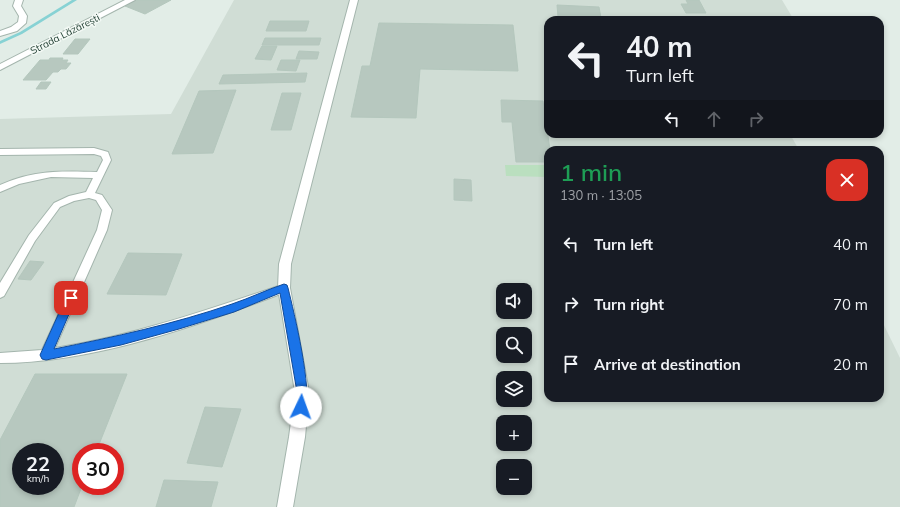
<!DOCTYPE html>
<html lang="en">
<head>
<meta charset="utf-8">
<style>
  :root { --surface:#171b24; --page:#20242c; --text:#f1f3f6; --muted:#9ea1a6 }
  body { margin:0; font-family:Mulish,sans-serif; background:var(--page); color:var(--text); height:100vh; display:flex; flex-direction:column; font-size:15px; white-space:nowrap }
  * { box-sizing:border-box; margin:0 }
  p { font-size:13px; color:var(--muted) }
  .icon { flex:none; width:22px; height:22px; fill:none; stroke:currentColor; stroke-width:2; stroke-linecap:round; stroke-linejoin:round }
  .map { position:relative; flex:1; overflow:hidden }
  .details { position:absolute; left:544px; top:146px; width:340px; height:256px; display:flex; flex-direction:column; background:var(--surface); border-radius:12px; box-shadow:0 2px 6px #0003 }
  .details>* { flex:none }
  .top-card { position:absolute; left:544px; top:16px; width:340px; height:122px; border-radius:12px; box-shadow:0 2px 6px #0003; background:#171b24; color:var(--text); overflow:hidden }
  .buttons { position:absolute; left:496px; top:283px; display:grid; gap:8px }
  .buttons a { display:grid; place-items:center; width:36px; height:36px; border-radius:8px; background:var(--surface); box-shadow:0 2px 6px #0003; font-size:20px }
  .speed { position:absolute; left:12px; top:443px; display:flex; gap:8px; font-size:20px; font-weight:700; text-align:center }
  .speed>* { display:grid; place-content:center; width:52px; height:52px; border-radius:50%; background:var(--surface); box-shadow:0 2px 6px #0003; line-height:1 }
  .speed small { font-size:10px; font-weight:400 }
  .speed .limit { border:6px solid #d22; background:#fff; color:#111 }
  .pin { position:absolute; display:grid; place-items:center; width:34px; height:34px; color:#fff; margin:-17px; border-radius:8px; box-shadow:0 2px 6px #0006 }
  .me { position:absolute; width:44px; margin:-22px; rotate:3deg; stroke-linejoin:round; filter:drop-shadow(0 0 3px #0008) }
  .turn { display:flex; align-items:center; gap:14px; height:84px; padding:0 16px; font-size:18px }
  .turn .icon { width:52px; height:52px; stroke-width:2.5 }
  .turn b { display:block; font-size:28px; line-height:34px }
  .lanes { display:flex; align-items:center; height:38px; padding:0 16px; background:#0003; justify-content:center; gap:20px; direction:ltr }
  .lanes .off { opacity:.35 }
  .round { display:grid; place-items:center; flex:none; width:42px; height:42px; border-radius:12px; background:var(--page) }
  .head { display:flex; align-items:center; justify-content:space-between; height:68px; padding:0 16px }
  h1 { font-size:24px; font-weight:600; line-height:30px; color:#1e9e55 }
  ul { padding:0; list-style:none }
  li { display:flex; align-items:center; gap:12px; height:60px; padding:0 16px }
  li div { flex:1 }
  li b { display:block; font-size:15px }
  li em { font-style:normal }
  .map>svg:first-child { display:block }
  .built { fill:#d0ddd5; fill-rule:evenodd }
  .green { fill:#badfbf }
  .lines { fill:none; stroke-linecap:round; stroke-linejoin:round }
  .stream { fill:#87d2d4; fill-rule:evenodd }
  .building { fill:#b7c8bf; stroke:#b4c7bd; fill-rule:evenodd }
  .lane-casing { stroke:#a4b5ad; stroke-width:2 }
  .street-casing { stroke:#a4b5ad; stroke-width:2 }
  .lane { fill:#fff; fill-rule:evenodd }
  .street { fill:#fff; fill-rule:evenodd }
  .route { fill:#1a73e8; stroke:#114b97 }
  .labels { text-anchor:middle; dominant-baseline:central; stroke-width:3; stroke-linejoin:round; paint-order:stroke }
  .far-street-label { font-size:10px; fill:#213f33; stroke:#f3f9f5 }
</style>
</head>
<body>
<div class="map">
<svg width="900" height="507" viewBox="0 0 900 507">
  <rect width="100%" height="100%" fill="#e2ede7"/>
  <path class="built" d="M234,0H782L794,20H548V134H790L799,150H548V398H880V317L900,358V507H0V119L171,114ZM503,290H525V312H503ZM503,334H525V356H503ZM503,378H525V400H503ZM503,422H525V444H503ZM21,452H55V486H21ZM81,452H115V486H81ZM503,466H525V488H503Z"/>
  <path class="green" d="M505,165H548V177L506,176Z"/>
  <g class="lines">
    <path class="stream" d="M72,0H77L22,34L0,44V41L20,32Z"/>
  </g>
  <path class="building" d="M136,0H171L145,14L125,6Z
    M686,0H699L706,13H686L681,4H688Z
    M557,5L599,7L601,18L558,17Z
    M270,21H309L306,31H266Z
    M379,23L513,25L518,71L420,69L416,118L351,117L362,66H370Z
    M265,38H321L319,45H262Z
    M75,39H90L78,54H63Z
    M262,46H277L271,60L255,59Z
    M299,51L319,52L317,59H296Z
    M50,58H63L62,60H68L66,63H71L66,69H61L58,72H53L46,80H23L40,60H49Z
    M281,60H300L296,71L277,70Z
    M307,73L305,82L219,84L223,75Z
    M41,82H51L46,89H36Z
    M236,90L213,153L172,154L199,91Z
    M282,93H301L291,130H271Z
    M501,100L543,101L550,150H548V162H516L512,122H502Z
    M454,179L471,180L472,201L454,200Z
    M128,253L182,254L166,295L107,294Z
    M30,261L44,262L31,280L18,279Z
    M35,374H127L96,452H81L82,486L74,507H0V440ZM21,452H55V486H21Z
    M205,407L241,409L222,467L187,463Z
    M164,480L218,482L211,507H156Z"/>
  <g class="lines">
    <defs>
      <path id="lane" d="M94,148L108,152L111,160L95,193L102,195L112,210L107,230L55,348C135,335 208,310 284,284L288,285L289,288L288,291C201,325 93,363 0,363V353L42,350L97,230L102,210L96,200L89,198L74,201L60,207L35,241L4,296L0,298V283L29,235L54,203L69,196L86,192L93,178L51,177L19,184L0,192V185C33,170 61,171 97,172L103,160L101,156L94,154L0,155V149Z"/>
      <path id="street" d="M15,0H23L21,6L27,16L26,23L17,31L0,36V31L11,27L18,22L19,16L13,6Z
        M125,0H135L0,70V64Z
        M350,0H358L291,264L290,288L309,392L305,437L293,507H277L289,437L295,392L278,288L279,264Z"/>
    </defs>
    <use href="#lane" class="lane-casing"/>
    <use href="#street" class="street-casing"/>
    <use href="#lane" class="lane"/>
    <use href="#street" class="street"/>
  </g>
  <path class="route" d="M284,284L287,285L288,288C294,312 313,391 305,411L301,413L297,411L295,407L297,392L280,293L234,312L179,329L121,345L46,360L42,359L40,355L67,295L71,294L74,295L76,298L54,349C114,337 174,324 232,304C250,298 266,290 284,284Z"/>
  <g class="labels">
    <g class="far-street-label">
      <text transform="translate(65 34) rotate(-27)">Strada Lăzărești</text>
    </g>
  </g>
</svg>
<div class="buttons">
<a><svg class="icon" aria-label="sound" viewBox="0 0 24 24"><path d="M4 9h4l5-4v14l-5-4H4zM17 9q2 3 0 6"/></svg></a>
<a><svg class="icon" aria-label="search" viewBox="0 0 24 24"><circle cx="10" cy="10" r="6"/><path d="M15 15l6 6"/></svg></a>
<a><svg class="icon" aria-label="layers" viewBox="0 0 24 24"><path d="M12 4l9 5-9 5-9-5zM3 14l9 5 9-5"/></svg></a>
<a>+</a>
<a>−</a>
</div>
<div class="speed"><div>22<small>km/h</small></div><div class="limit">30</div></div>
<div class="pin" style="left:71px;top:298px;background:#d93025"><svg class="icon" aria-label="arrive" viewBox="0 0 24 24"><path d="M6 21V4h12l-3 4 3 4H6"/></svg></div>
<svg class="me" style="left:301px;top:407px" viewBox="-20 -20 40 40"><circle r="19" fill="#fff"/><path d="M0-13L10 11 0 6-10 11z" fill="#1a73e8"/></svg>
<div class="top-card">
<div class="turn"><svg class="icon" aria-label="left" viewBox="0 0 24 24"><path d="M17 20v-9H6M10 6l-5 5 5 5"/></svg><div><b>40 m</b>Turn left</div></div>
<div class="lanes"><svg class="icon" aria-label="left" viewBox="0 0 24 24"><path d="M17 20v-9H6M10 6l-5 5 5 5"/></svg><svg class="icon off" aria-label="ahead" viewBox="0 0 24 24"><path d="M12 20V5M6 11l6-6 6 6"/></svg><svg class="icon off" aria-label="right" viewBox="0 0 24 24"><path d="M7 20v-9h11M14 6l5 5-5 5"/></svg></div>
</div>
<section class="details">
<div class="head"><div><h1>1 min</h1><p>130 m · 13:05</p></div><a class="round" style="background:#d93025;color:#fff"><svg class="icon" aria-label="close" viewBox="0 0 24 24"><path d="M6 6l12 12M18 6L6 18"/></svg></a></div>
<ul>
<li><svg class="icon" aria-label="left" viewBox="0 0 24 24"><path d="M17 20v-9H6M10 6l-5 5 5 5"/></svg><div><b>Turn left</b></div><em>40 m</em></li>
<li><svg class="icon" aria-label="right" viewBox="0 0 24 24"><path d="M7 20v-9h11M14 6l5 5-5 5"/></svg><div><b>Turn right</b></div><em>70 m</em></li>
<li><svg class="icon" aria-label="arrive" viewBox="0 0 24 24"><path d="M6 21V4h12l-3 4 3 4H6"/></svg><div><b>Arrive at destination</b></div><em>20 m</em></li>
</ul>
</section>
</div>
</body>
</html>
